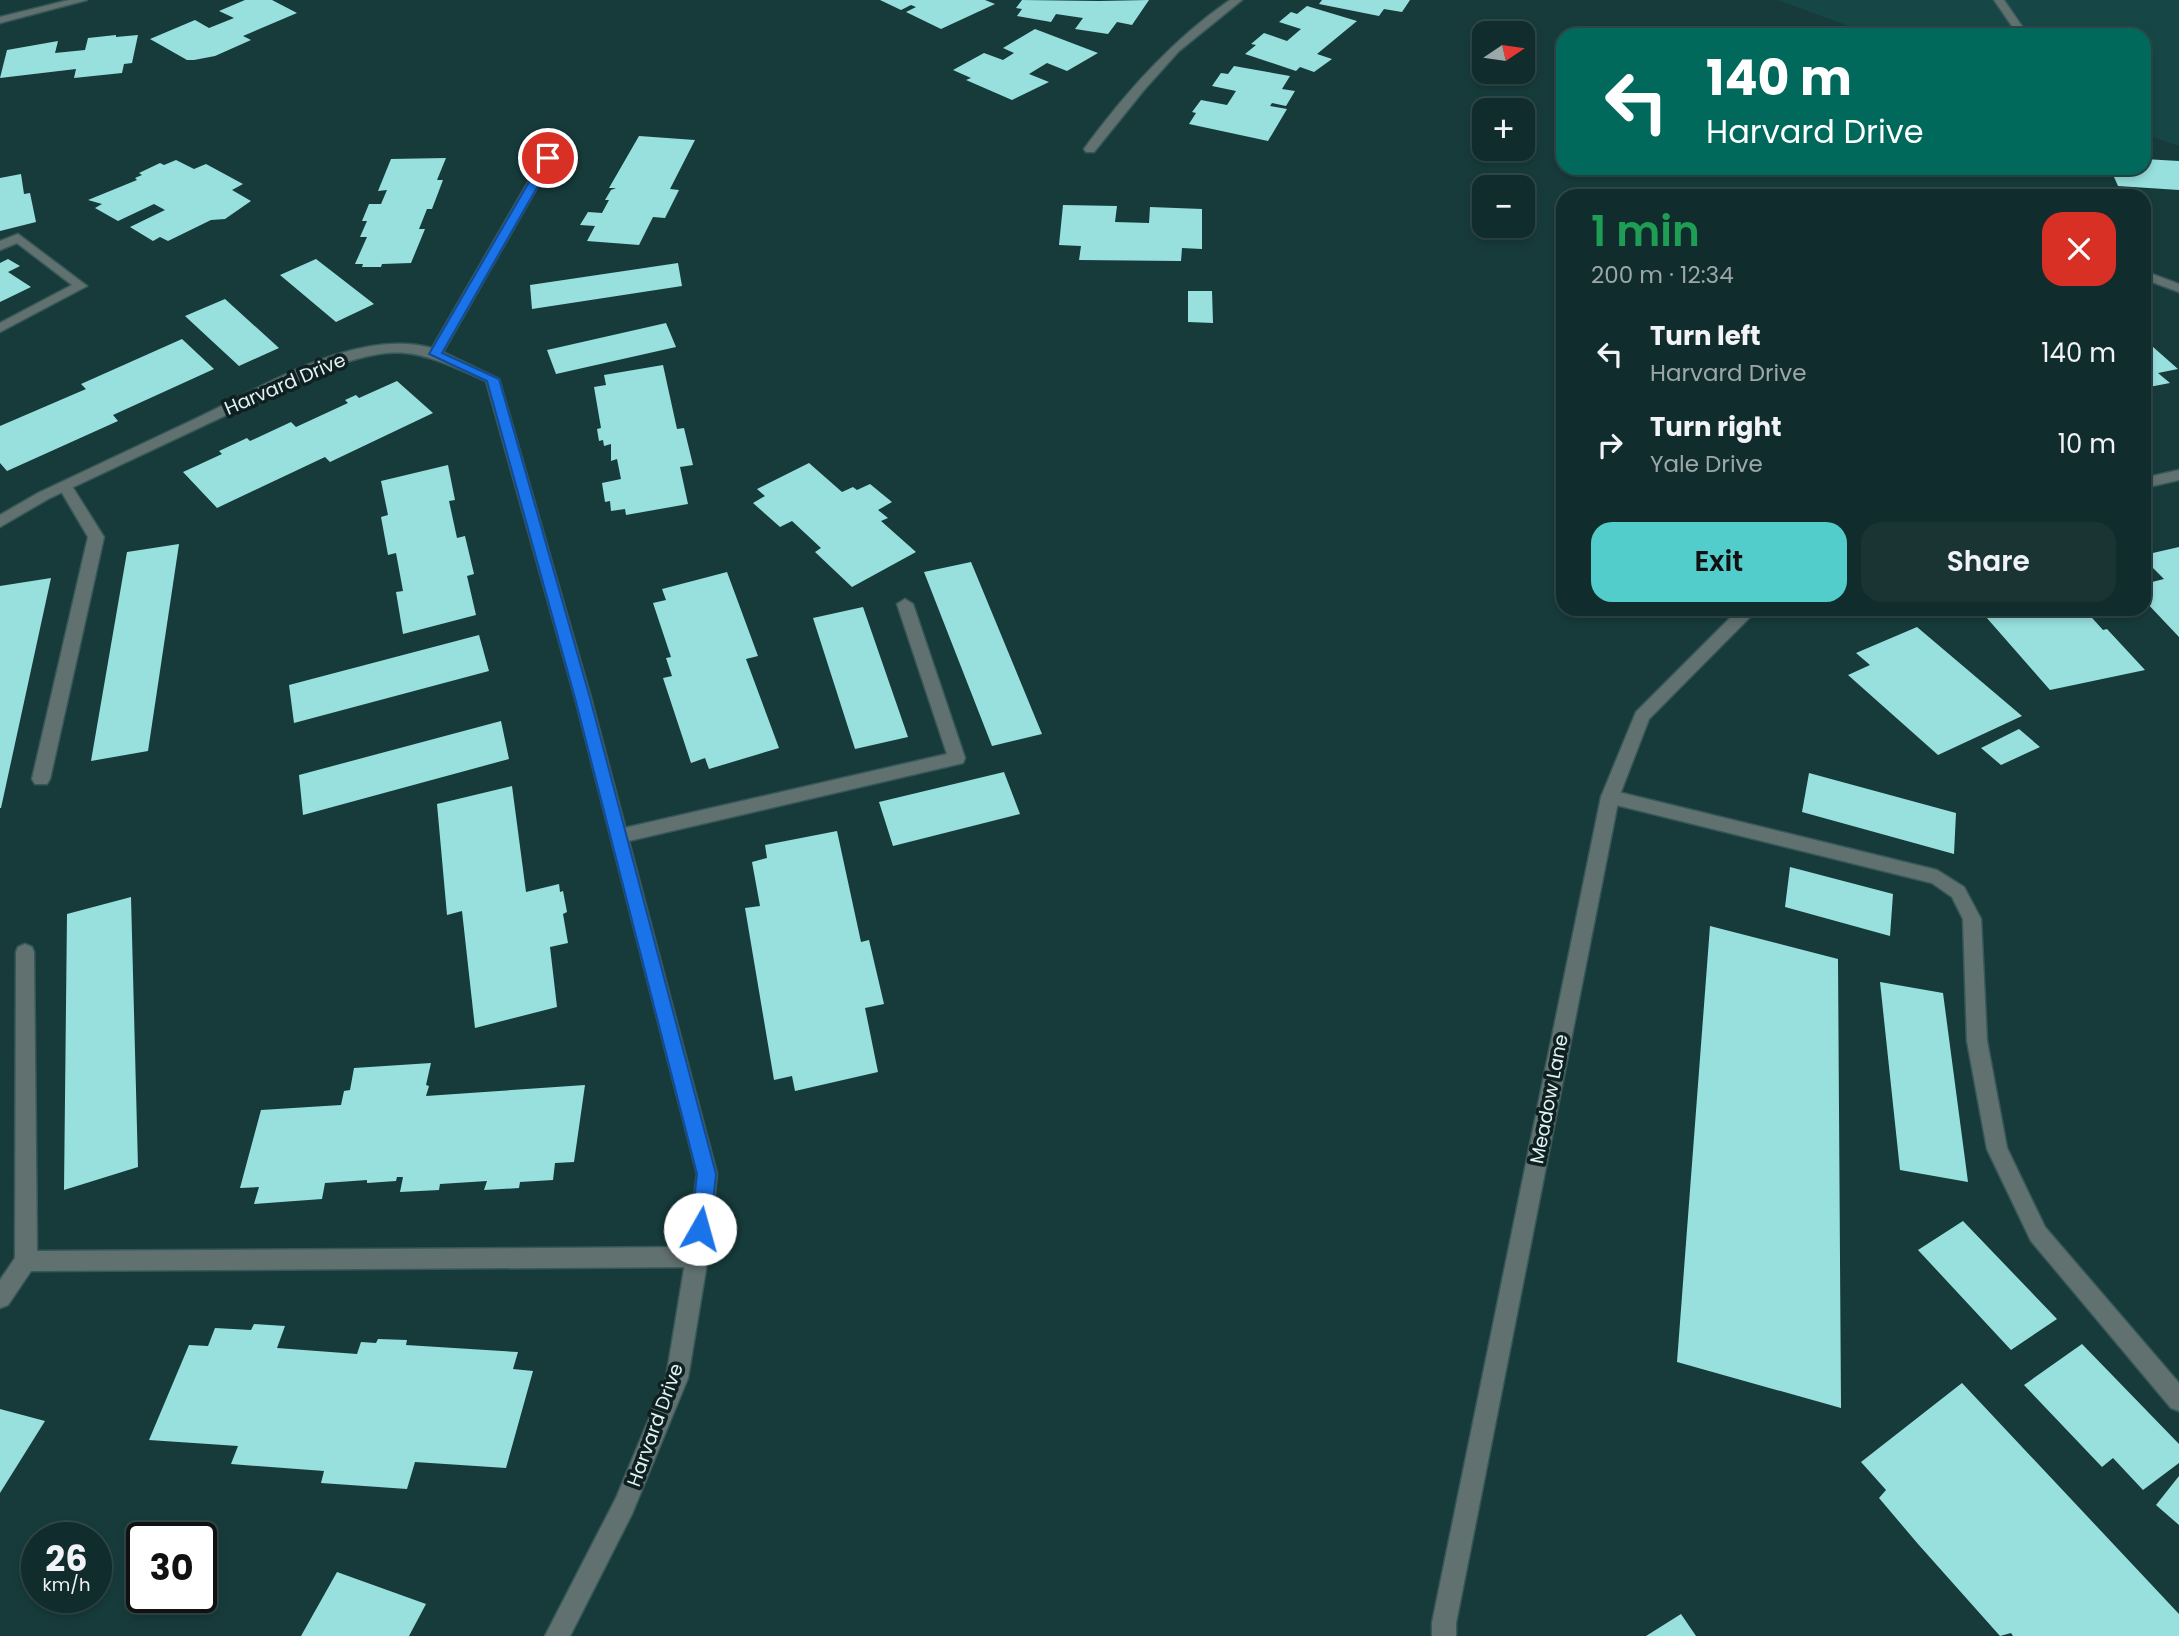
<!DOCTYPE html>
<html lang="en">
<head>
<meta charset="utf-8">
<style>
  :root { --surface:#112c2c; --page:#1a3434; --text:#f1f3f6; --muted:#9ca7a9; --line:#304848; --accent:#53cdcb }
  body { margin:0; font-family:Poppins,sans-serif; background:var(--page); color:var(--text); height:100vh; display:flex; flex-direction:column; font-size:26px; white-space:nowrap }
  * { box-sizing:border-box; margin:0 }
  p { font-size:23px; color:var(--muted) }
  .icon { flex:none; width:38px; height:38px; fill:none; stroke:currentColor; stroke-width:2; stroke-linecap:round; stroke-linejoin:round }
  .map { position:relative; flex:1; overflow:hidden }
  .drawer { position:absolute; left:1556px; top:189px; width:595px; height:427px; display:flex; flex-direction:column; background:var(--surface); border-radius:21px; box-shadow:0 4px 10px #0003,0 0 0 2px var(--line) }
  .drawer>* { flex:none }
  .top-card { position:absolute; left:1556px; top:28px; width:595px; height:147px; border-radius:21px; box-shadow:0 4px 10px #0003,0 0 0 2px var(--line); background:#00695c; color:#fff; overflow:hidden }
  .needle { width:46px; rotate:77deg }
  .tools { position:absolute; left:1472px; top:21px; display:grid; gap:14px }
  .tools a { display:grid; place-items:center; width:63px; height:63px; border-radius:14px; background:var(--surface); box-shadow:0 4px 10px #0003,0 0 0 2px var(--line); font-size:35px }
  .speed { position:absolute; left:21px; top:1522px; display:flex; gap:14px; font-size:35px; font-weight:700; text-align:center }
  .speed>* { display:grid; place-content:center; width:91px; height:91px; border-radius:50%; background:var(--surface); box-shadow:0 4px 10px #0003,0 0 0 2px var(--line); line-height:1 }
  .speed small { font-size:18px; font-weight:400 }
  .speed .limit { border:4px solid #111; border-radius:10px; background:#fff; color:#111 }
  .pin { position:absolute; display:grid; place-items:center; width:60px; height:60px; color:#fff; margin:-30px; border:4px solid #fff; border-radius:50%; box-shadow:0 2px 7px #0007 }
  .me { position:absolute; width:77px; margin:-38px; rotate:7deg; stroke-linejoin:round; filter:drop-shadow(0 0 5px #0008) }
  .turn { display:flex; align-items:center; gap:24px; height:147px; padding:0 35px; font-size:32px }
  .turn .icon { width:91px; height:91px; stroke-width:2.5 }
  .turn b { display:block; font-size:49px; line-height:60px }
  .round { display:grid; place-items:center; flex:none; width:74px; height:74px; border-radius:21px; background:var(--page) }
  .head { display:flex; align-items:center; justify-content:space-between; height:119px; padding:0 35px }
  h1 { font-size:42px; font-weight:600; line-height:52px; color:#1e9e55 }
  .primary-button { display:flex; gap:14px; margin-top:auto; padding:14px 35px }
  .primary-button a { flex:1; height:80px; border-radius:21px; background:var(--accent); color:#111; font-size:28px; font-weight:600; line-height:80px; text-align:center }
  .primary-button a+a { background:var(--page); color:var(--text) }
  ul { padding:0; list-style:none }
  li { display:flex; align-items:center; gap:21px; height:91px; padding:0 35px }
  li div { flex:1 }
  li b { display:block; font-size:26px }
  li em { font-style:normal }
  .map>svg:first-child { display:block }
  .built { fill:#164746 }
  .building { fill:#98e0de }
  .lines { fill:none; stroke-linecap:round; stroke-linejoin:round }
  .service-casing { stroke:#375858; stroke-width:3 }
  .minor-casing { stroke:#375858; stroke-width:3 }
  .service { fill:#617170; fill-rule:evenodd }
  .minor { fill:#617170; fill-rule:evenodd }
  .route { fill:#1a73e8; stroke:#114b97; stroke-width:2 }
  .labels { text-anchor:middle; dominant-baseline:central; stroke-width:7; stroke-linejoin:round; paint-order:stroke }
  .street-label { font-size:19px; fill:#dff3f2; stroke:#101f1f }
</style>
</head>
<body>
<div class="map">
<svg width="2179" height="1636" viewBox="0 0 2179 1636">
  <rect width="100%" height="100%" fill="#173b3b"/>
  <path class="built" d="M1778,0H2179V146L2144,134V35H1873Z"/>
  <path class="building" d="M245,0H272L297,13L243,36L251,40L215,56L194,60H187L150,39L195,20L209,28L234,18L219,11Z
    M880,0H985L995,4L941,29L906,12L916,7L911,5L901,10Z
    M1022,0L1099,1L1149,0L1132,25L1117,22L1108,34L1075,29L1083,18L1056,14L1051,22L1017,16L1022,9L1016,8Z
    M1322,0H1410L1402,12L1384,9L1379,16L1319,4Z
    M1307,6L1357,21L1317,54L1332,59L1314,72L1300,67L1296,71L1245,54L1256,45L1251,44L1264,33L1287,41L1301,29L1279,22L1291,12L1297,14Z
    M1035,29L1098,53L1067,71L1047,63L1029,74L1049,82L1012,100L966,80L971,78L953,70L984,53L1003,60L1014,53L1003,48Z
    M116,35V37L138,35L132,63L124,64L122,73L74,78L76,69L0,78L7,50L58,41L55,53L85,50L88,38Z
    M1234,66L1290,76L1282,89L1295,91L1286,106L1272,103L1270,106L1287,109L1268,141L1189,124L1196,113L1192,112L1201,100L1227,105L1236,91L1212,86L1221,73L1228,74Z
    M639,136L695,140L670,189L679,190L665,218L653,217L639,245L587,241L595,226L580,225L588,212L602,213L609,200H605L611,190L616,188H609Z
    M446,158L437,180H443L432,209H427L419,229H425L411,263L382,264L381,267H362L363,264H355L367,237H360L367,221H362L369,204H381L387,190L378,191L391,159Z
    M2144,159L2179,161V190L2118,186L2110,168H2144Z
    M176,160L194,169L206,164L243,184L232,190L251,201L225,219L211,220L168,241L160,237L153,241L130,227L165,210L154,204L118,221L95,208L102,204L88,200L137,180L135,178L142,175L139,173L160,163L164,165Z
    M21,174L24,194L30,193L36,222L0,231V178Z
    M1063,205L1117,206L1115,222L1149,223L1150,207L1202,209V249L1182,248L1181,261L1079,260L1081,246L1059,245Z
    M8,259L20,266L8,272L31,287L0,302V263Z
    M316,259L374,304L336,322L280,275Z
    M678,263L682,286L532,309L530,285Z
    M1188,291H1212L1213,323L1188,322Z
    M225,299L279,348L239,366L185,316Z
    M666,323L676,347L556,374L547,350Z
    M182,339L214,369L113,415L118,421L7,471L0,463V426L86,389L81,384Z
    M2144,339L2178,369L2158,373L2170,383L2144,388Z
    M663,365L677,429L684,428L693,465L680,467L688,504L626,515L625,509L611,511L610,501L605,502L602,483L621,479L617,459L611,461V444L604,446L603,440L599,441L597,429L601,428L594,387L606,385L604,375Z
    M397,381L433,413L330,462L325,457L217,508L183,472L222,454L219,451L247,438L250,441L291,422L296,427L348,403L345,400L356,395L359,398Z
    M809,463L842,492L853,487L857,490L870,484L892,502L878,510L888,518L881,521L916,552L852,587L815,552L821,548L792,521L780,527L753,503L765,496L757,489Z
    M448,465L455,500L449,501L457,538L465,536L474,574L467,576L476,615L403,634L396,592L403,591L396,553L388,555L381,517L388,515L381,481Z
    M179,544L148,751L91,761L127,552Z
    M2179,547V637L2144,600V584L2164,579L2144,559V555Z
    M971,562L1042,734L992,746L924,572Z
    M727,572L758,656L746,659L779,748L709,769L705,758L691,763L663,678L672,676L666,658L671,657L653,603L666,600L662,589Z
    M51,578L1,808H0V586Z
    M863,607L908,737L855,749L813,618Z
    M1979,609H2084L2103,630L2107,629L2145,670L2050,690Z
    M1917,627L2022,716L1938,755L1848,675L1870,665L1856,653Z
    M479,635L489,671L294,723L289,685Z
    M501,721L509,759L303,815L299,775Z
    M2019,729L2040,747L2001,765L1981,748Z
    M1004,772L1020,814L893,846L879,802Z
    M1809,773L1956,813L1954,854L1802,812Z
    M512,786L526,892L559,884L560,892L563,891L567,912L563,914L568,943L550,947L557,1007L475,1028L462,911L447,915L437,804Z
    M837,831L861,942L869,940L884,1004L865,1008L878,1072L795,1091L792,1076L774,1080L745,908L760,906L752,862L767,858L765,845Z
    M1790,867L1893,894L1890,936L1785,907Z
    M131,897L138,1167L64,1190L67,914Z
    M1710,926L1838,959L1841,1408L1677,1362Z
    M1880,982L1943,993L1968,1182L1900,1170Z
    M431,1063L426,1085L429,1086L426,1096L585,1085L574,1162L555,1163L553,1180L520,1182L519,1188L484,1190L487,1181L440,1184L439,1190L400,1192L403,1177H397L396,1181L367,1183V1180L325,1183L322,1199L254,1204L259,1187L240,1188L261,1110L341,1105L344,1091L350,1090L354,1068Z
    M1963,1221L2057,1319L2011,1350L1918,1250Z
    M254,1324L285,1326L277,1348L357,1354L361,1342L376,1343L378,1339L407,1340L406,1345L518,1352L513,1369L533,1371L506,1468L415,1462L407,1489L321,1483L324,1471L231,1464L238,1446L149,1440L189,1345L208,1346L215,1328L251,1330Z
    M2082,1344L2179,1444V1463L2143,1490L2113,1458L2102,1467L2024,1385Z
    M1962,1383L2179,1614V1636H2013L2011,1633L2000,1636L1918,1544L1879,1498L1886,1490L1861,1462Z
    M0,1409L45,1421L0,1493Z
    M2179,1476V1525L2156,1505Z
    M337,1572L426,1604L409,1636H301Z
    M1681,1614L1696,1636H1646Z"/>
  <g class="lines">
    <defs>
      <path id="service" d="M1994,0H2004L2028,35H2018Z
        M18,234L87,286L0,332V323L72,285L17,243L0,250V241Z
        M65,481L70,483L104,537L50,779L47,784H35L32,779L88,537L58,486Z
        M905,599L913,604L965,758L963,763L620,843L614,841L611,836L614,831L620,829L947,754L897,604Z
        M1610,790L1937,870L1964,887L1981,919L1987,1041L2007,1148L2045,1227L2179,1383V1411L2171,1408L2031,1241L1987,1149L1967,1041L1963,919L1952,897L1932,883L1604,802L1601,797L1604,792Z
        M25,944L32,947L34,952L37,1251L697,1247L705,1250L708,1257L705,1264L697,1267L31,1271L8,1305L0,1308V1280L15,1258L16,952L18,947Z"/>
      <path id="minor" d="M69,0H87L0,23V17Z
        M1230,0H1242L1179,51L1144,90L1094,152H1086L1084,149C1125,93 1172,40 1230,0Z
        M548,154L554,158L443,352L499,379L591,698L717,1174L708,1257L688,1378L632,1514L570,1636H545L616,1498L666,1378L686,1257L697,1174L575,698L486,381C411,348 401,343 322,370L48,499L0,527V515L38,493C91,468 144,443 197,418C263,387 357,327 432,348L542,158Z
        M2144,271L2179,284V292L2144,279Z
        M2179,470V480L2144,488V478Z
        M1739,609H1758L1649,719L1619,797L1456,1623V1636H1432V1623L1601,797L1636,712Z"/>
    </defs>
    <use href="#service" class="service-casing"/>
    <use href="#minor" class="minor-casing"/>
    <use href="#service" class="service"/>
    <use href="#minor" class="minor"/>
  </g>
  <path class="route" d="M548,155L554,158L442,353L499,379L590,698L716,1174L710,1229L707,1236L700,1238L694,1236L691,1229L697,1174L575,698L487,381L429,354L543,158Z"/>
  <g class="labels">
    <g class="street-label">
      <text transform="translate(285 384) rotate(-23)">Harvard Drive</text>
      <text transform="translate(1549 1099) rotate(-79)">Meadow Lane</text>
      <text transform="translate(655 1425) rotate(-70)">Harvard Drive</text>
    </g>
  </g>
</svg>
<div class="tools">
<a><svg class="needle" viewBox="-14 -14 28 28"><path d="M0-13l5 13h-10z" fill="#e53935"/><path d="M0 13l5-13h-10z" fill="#9ca7a9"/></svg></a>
<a>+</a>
<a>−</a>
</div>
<div class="speed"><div>26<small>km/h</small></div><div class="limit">30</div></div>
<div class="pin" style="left:548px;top:158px;background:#d93025"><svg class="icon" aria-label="arrive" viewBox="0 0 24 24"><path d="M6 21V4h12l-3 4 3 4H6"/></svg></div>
<svg class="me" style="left:700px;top:1229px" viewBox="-20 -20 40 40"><circle r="19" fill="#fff"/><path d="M0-13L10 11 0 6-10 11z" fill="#1a73e8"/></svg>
<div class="top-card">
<div class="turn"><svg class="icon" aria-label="left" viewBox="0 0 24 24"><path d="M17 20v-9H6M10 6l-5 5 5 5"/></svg><div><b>140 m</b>Harvard Drive</div></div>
</div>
<section class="drawer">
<div class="head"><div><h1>1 min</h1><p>200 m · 12:34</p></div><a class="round" style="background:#d93025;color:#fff"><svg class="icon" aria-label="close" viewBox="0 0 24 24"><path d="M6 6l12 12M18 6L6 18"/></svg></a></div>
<ul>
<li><svg class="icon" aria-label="left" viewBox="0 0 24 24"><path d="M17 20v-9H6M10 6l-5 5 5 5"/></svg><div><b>Turn left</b><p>Harvard Drive</p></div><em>140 m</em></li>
<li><svg class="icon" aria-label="right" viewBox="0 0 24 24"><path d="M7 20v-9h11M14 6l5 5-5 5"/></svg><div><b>Turn right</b><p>Yale Drive</p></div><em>10 m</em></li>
</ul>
<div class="primary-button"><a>Exit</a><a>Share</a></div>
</section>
</div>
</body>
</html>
